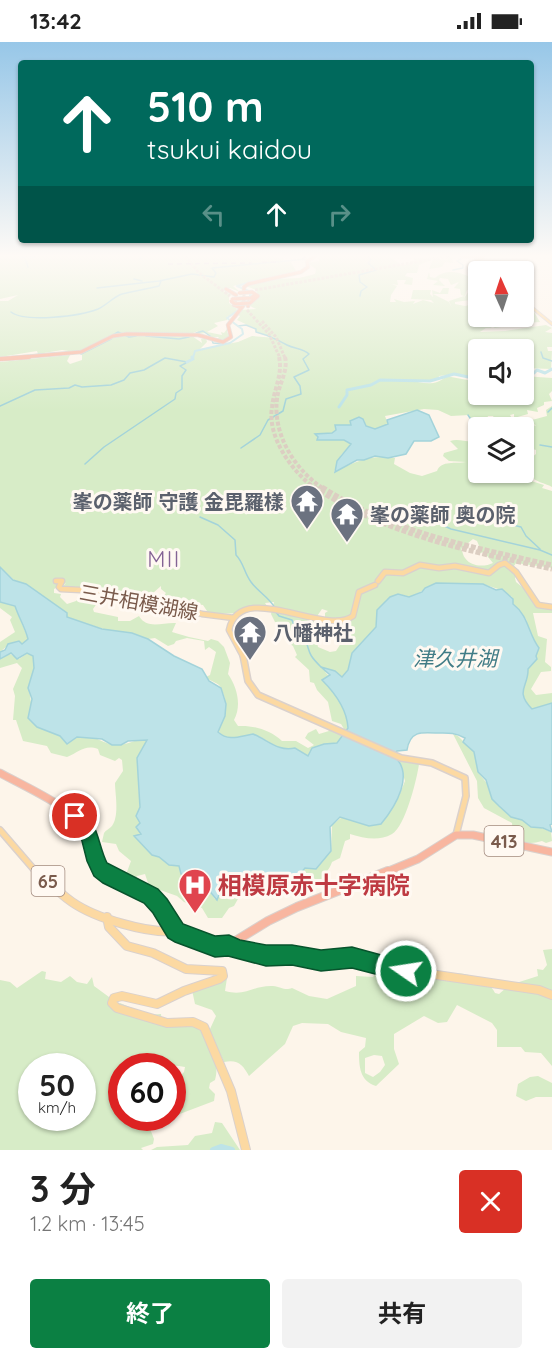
<!DOCTYPE html>
<html lang="ja">
<head>
<meta charset="utf-8">
<style>
  :root { --surface:#fff; --page:#f2f2f2; --text:#222; --muted:#767676; --accent:#0b8043 }
  body { margin:0; font-family:Quicksand,"Noto Sans JP",sans-serif; background:var(--page); color:var(--text); height:100vh; display:flex; flex-direction:column; font-size:22px; white-space:nowrap }
  * { box-sizing:border-box; margin:0 }
  p { font-size:20px; color:var(--muted) }
  .icon { flex:none; width:33px; height:33px; fill:none; stroke:currentColor; stroke-width:2; stroke-linecap:round; stroke-linejoin:round }
  .map { position:relative; height:1108px; overflow:hidden }
  .sheet { display:flex; flex-direction:column; background:var(--surface); flex:1 }
  .sheet>* { flex:none }
  .guide { position:absolute; left:18px; top:18px; width:516px; height:183px; border-radius:6px; box-shadow:0 2px 4px #0004; background:#00695c; color:#fff; overflow:hidden }
  .needle { width:39px; rotate:357deg }
  .buttons { position:absolute; left:468px; top:219px; display:grid; gap:12px }
  .buttons a { display:grid; place-items:center; width:66px; height:66px; border-radius:6px; background:var(--surface); box-shadow:0 2px 4px #0004; font-size:30px }
  .speed { position:absolute; left:18px; top:1011px; display:flex; gap:12px; font-size:30px; font-weight:700; text-align:center }
  .speed>* { display:grid; place-content:center; width:78px; height:78px; border-radius:50%; background:var(--surface); box-shadow:0 2px 4px #0004; line-height:1 }
  .speed small { font-size:15px; font-weight:400 }
  .speed .limit { border:9px solid #d22; background:#fff; color:#111 }
  .pin { position:absolute; display:grid; place-items:center; width:51px; height:51px; color:#fff; margin:-26px; border:3px solid #fff; border-radius:50%; box-shadow:0 2px 6px #0007 }
  .me { position:absolute; width:66px; margin:-33px; rotate:283deg; stroke-linejoin:round; filter:drop-shadow(0 0 4px #0008) }
  .turn { display:flex; align-items:center; gap:21px; height:126px; padding:0 30px; font-size:27px }
  .turn .icon { width:78px; height:78px; stroke-width:2.5 }
  .turn b { display:block; font-size:42px; line-height:51px }
  .lanes { display:flex; align-items:center; height:57px; padding:0 30px; background:#0003; justify-content:center; gap:30px; direction:ltr }
  .lanes .off { opacity:.35 }
  .round { display:grid; place-items:center; flex:none; width:63px; height:63px; border-radius:6px; background:var(--page) }
  .head { display:flex; align-items:center; justify-content:space-between; height:102px; padding:0 30px }
  h1 { font-size:36px; font-weight:700; line-height:45px }
  .button { display:flex; gap:12px; margin-top:auto; padding:12px 30px }
  .button a { flex:1; height:69px; border-radius:6px; background:var(--accent); color:#fff; font-size:24px; font-weight:700; line-height:69px; text-align:center }
  .button a+a { background:var(--page); color:var(--text) }
  .status { display:flex; justify-content:space-between; align-items:center; height:42px; padding:0 30px; background:var(--surface); direction:ltr }
  .status svg { height:16px; fill:currentColor }
  .map>svg:first-child { display:block }
  .green { fill:#d7ecc7; fill-rule:evenodd }
  .water { fill:#bde3e8; stroke:#a3d3da; stroke-width:1.5 }
  .lines { fill:none; stroke-linecap:round; stroke-linejoin:round }
  .stream { stroke:#a3d3da; stroke-width:1.5 }
  .river-far2 { stroke:#bde3e8; stroke-width:2 }
  .river-far1 { stroke:#bde3e8; stroke-width:3 }
  .river { stroke:#bde3e8; stroke-width:6 }
  .highway-tunnel-far2 { stroke:#dccec2; stroke-width:3; stroke-dasharray:3 1.5; stroke-linecap:butt }
  .highway-tunnel-far1 { stroke:#dccec2; stroke-width:4; stroke-dasharray:4 2; stroke-linecap:butt }
  .highway-tunnel { stroke:#dccec2; stroke-width:5; stroke-dasharray:5 2; stroke-linecap:butt }
  .major-far3-casing { stroke:#dad1cd; stroke-width:4 }
  .major-far2-casing { stroke:#dad1cd; stroke-width:7 }
  .major-far1-casing { stroke:#dad1cd; stroke-width:8 }
  .major-casing { stroke:#dad1cd; stroke-width:10 }
  .highway-far3-casing { stroke:#dad1cd; stroke-width:4.5 }
  .highway-far2-casing { stroke:#dad1cd; stroke-width:5 }
  .highway-far1-casing { stroke:#dad1cd; stroke-width:9 }
  .highway-casing { stroke:#dad1cd; stroke-width:10 }
  .major-far3 { stroke:#fcd9a2; stroke-width:2 }
  .major-far2 { stroke:#fcd9a2; stroke-width:4.5 }
  .major-far1 { stroke:#fcd9a2; stroke-width:5 }
  .major { stroke:#fcd9a2; stroke-width:8 }
  .highway-far3 { stroke:#f8b6a0; stroke-width:3 }
  .highway-far2 { stroke:#f8b6a0; stroke-width:4 }
  .highway-far1 { stroke:#f8b6a0; stroke-width:7 }
  .highway { stroke:#f8b6a0; stroke-width:8 }
  .rail { stroke:#b8a7c9; stroke-width:1.5; stroke-dasharray:5 4; stroke-linecap:butt }
  .highway-bridge-casing { stroke:#dad1cd; stroke-width:4.5; stroke-linecap:butt }
  .highway-bridge { stroke:#f8b6a0; stroke-width:3 }
  .route { fill:#0b8043; stroke:#07532c; stroke-width:1.5 }
  .labels { text-anchor:middle; dominant-baseline:central; stroke-width:6; stroke-linejoin:round; paint-order:stroke }
  .shield { fill:#fff9f2; stroke:#a28a7e; stroke-width:1.5 }
  .shield-label { font-size:18px; font-weight:bold; fill:#7a5b4c }
  .worship-label { font-size:20px; font-weight:bold; fill:#5b616d; stroke:#fff9f2; text-anchor:start }
  .street-label { font-size:20px; fill:#7a5b4c; stroke:#fff9f2 }
  .water-label { font-size:21px; font-style:italic; fill:#417c86; stroke:#fff9f2 }
  .quarter-label { font-size:22px; letter-spacing:1.5px; fill:#846495; stroke:#fff9f2 }
  .near-health-label { font-size:24px; font-weight:bold; fill:#be3a42; stroke:#fff9f2; text-anchor:start }
</style>
</head>
<body>
<div class="status"><b>13:42</b><svg viewBox="0 0 49 12"><path d="M0 12V9h3v3zM5 12V6h3v6zM10 12V3h3v9zM15 12V0h3v12zM26 1h20v11H26zM47 4h2v5h-2z"/></svg></div>
<div class="map">
<svg width="552" height="1108" viewBox="0 0 552 1108">
  <rect width="100%" height="100%" fill="#fdf5ea"/>
  <path class="green" d="M0,214H275L285,218L272,221L290,219L297,230L279,233V237L299,236L315,232L316,227L307,221L319,219V214H390L402,224L416,218L412,217L415,216L444,214L437,217L448,218L446,214H452L453,221L445,220L442,225L429,227L433,217L419,223L417,231H407L405,234L413,236L412,243L404,242L406,238H397L398,243L391,242L397,244L391,253L390,260H396L394,257L404,260L415,259L413,262L423,258L434,261L431,258L411,257L413,248H431L430,252L433,255L432,248L440,251L443,246H449L448,252H433L449,260L452,266L449,259L464,254L461,253L460,247L454,246L459,240L451,243L448,237L440,236L439,238L445,244L433,243L438,239L427,237L429,230L430,235L435,236C447,225 466,231 478,240V245L467,248L464,256L469,249L478,246V257L455,260V262L465,264L478,261V274H524V267L526,264L531,265L540,280L513,282L503,276L506,281L499,284L501,285L495,286L486,281L492,286H486L480,290L505,289L546,283L552,286L545,290L552,291V305H547L548,309H552L551,327L524,326V308H478V337L455,332L439,334L438,338H409C422,341 436,345 446,334L478,340V352H474L485,355L524,352V334L552,336V349L549,352L552,359L544,360V363L537,366L538,370L527,368L528,372L514,376V372L510,373L513,378C505,380 497,382 493,374H488L486,380L472,379L469,373L451,374L438,368L424,367L385,374L388,382L375,387L366,384L364,378L358,376L351,379V383H335L336,388L332,391L316,392L318,398H344L351,402L341,413L334,430C354,420 371,412 395,416L394,422L410,431L422,434L437,429C441,418 456,422 466,420L449,419L443,414L444,411L458,407L450,399C459,396 467,401 476,399L474,381H485L490,385L478,386V430L509,431V435L502,438L509,441L504,439L511,434V431L524,430V418L527,415L531,416L536,412V408L526,405L524,410V386L501,385L521,379L536,384L531,379L532,378L547,374L546,368L552,364V445C545,441 535,440 529,433L519,441H526L528,438L544,443L542,446L552,449V526L516,521L514,524L518,528L515,529L517,533L515,536L516,540L526,548L540,565L552,566V571H533L538,594L547,597L545,620L551,625V629L541,630L531,647L536,653L552,651V661L532,667C515,649 528,644 528,627L537,617L526,577L513,562L512,555L498,547L483,542L436,541L411,555L398,552L386,558L376,585L352,611L348,628L342,635L325,630L330,635L322,638C333,649 355,674 346,690L341,682L332,679L328,660L317,648L314,641L310,640L309,628L295,615L297,613L293,604L290,602L289,593L276,584L280,581L275,580L271,572L274,560L265,561L267,564L255,566L253,563L250,564L247,571L209,572L203,563L188,561L185,565L160,558L166,551L161,547V544L153,551L124,548L117,550L109,548L104,550L103,547L100,548L87,543L81,547L63,544L66,541L54,547V551L61,552L60,555L67,562L76,559L80,555L99,551L95,555L98,560L93,567L94,570L118,575V579H130L139,574C147,588 163,580 176,581L172,590L189,595L208,599L211,597L218,599L224,605L230,621L228,632C237,645 242,663 234,678L238,684C254,683 270,688 282,699H296L308,706L314,703L305,696L308,691L316,687L319,692L329,689L326,685L342,694L337,701L324,702L310,709L308,714L300,709L277,705L259,694H244L235,697L223,695L218,688C227,675 228,660 221,646C219,640 210,640 206,635L210,633L216,610L209,605L205,608L204,599L187,596L176,599L174,602L168,604L155,596L148,597L132,591L109,589L67,575V571L26,542L14,538L0,525V320L70,313L67,319L70,322L82,318V311L62,308L38,312L37,309L0,315V259H8L18,253L0,257ZM250,240L246,244L256,248L258,254L248,263L256,267L240,268L238,273L240,274L237,278L254,286L256,290L276,296L252,294L238,300L200,307L207,300L206,296L201,297L202,301L192,294L176,295L188,293L198,289L195,292L206,291L209,295H219L216,298L223,299L230,295L227,290V287L224,291L221,290L222,293L207,290L218,284L214,281L227,278V275L235,271L237,267L229,261V254L232,253L221,248L230,246L240,250L233,244ZM473,497L477,499L480,506L476,509L477,512L484,510L493,521C485,525 471,525 465,516C463,514 463,510 461,507ZM322,567L328,569L325,571V575L334,580L337,586L349,589L336,609L330,610L318,605L316,596L313,594L315,577Z
    M0,560L15,564L28,597L22,602L7,604L0,610V600L15,590L10,578L12,575L0,566Z
    M28,611L34,614V626L29,647L34,681L37,685L60,694L67,702C86,683 98,702 116,703C122,704 136,698 143,697L147,698C135,721 139,743 140,769C140,777 137,785 141,793L135,795L151,810L179,824L181,832L194,838L199,846H207L215,857L224,852L230,837L237,832C252,843 263,836 282,837L286,834L300,832L304,827H316L331,809L332,783L342,775L369,784L381,782L399,754L405,739L398,717L419,722C417,737 405,785 392,792C378,800 364,796 350,792V797L345,799L340,816L332,820C329,829 323,833 319,842L276,851L268,855L243,848L234,864L229,866L222,876H208L202,866L184,860L177,854L149,844L145,832L137,834L134,841L124,838L131,819L119,809L116,802L102,800L104,791C106,788 109,787 111,785C120,775 115,752 115,741L123,729L122,718L119,716L115,719L100,713L98,707C85,702 79,710 67,715L51,711L47,704L23,699L16,678H13L15,654L13,647L22,626L17,621L0,626V617L10,612L19,617Z
    M453,692L458,694L474,710L478,730L492,748L523,778L551,790L552,799L546,801L542,799C526,804 512,800 512,781L484,766L478,756L477,739Z
    M552,907V951L513,942L538,934L537,927L543,928L547,923L543,908Z
    M42,929L46,930L45,937L61,940L70,934L77,940L87,942L92,935L94,944L109,955L113,965L120,961L149,973L161,972L162,981L197,984L205,991L210,987L216,974L212,968L195,962L192,948L227,936L225,949C246,955 253,943 273,944C281,945 285,949 292,946L309,954L327,957L356,944V934L373,935L377,930H383L384,934L392,938L396,950H406L409,939C431,929 482,924 495,951L499,952L506,946L537,950L552,957V1024L541,1011L525,1010L521,1005H497V988L492,981L457,963L447,980L438,981L424,974L394,992V1007L399,1022L376,1044C360,1039 359,1025 359,1010L365,1005L366,996L341,990L328,982L302,981L293,984L285,1002L249,1034C243,1023 238,1017 224,1020L218,1007H212C216,1018 218,1027 215,1038L210,1041L209,1046L215,1052L214,1059L177,1073L173,1070V1042L184,1030L185,1025C165,1021 142,1024 122,1024V1076H154L149,1084L154,1097L153,1102L141,1106L143,1108H0V938L10,940L17,946ZM374,1013L382,1014L385,1023L380,1030L373,1035L365,1031V1016ZM32,1024H82V1076H32Z
    M538,1034L552,1041V1055H536L526,1059L516,1054L518,1042L530,1035Z
    M215,1080L222,1081L240,1108H151L157,1105L188,1103L195,1094L212,1091Z"/>
  <path class="water" d="M417,368L429,373L439,395L431,399H414L406,412L388,416L375,414L364,418H357L335,430L337,419L351,402L344,398H317L318,395L315,392L332,391L336,388L335,383H351L350,379L359,375L363,377L366,384L375,387L388,382L387,378Z
    M0,525L13,538L26,542L67,571V575L102,587L132,591L148,597L174,614L202,627L209,639L221,646L226,662L225,674L218,690C229,700 240,694 253,692C268,698 278,710 295,706L308,714L312,706L324,702L337,701L348,686C347,668 335,651 322,638L330,633L321,625L335,629L342,635L348,628L352,611L376,585L377,568L390,555L398,552L409,555L422,550L425,546L436,541L483,542L496,548L502,547L513,557V562C529,574 528,592 539,606L536,614L537,617L528,627C529,644 514,649 532,667L552,661V782L550,783L552,790L543,786L531,785L522,778L511,775L499,764L492,757L486,738L478,730L474,710L463,700L465,696C454,690 448,691 436,691C421,690 410,689 407,708L397,709L393,713C416,732 395,765 381,782L369,784L340,775L330,785L331,809L316,827L305,826L300,832L287,833L282,837H262L259,840L243,838L239,832H234L225,845V850L219,853L217,858L207,846L199,847L194,838L181,832L179,824L169,823L159,815L152,813L134,794L141,792L136,785L140,781L136,774L140,765L137,716L147,698L128,699L121,703H112L102,697L77,695L67,702L60,694L37,685L28,676L32,657L28,646L34,626L33,614L27,611L17,617L11,611L0,617V610L5,608L8,602L19,599L22,602L28,597C25,585 19,576 15,564L0,560Z"/>
  <g class="lines">
    <path class="stream" d="M21,214L25,216L28,225
      M23,214L35,215
      M139,217L142,216L140,214
      M453,228L463,226V223L457,219L461,217L460,214
      M134,237L142,239
      M97,246L159,239L192,232L214,235L216,231L212,226L307,217
      M360,254L361,249L367,245L360,240L359,233L376,228L368,221L371,218L368,214
      M11,270C25,281 81,274 98,267C107,263 113,255 122,252C134,249 147,247 159,244L161,239
      M238,284L246,283L256,287V290C272,294 273,296 287,303C295,307 303,306 309,312L303,317L309,328L294,335L300,344L301,352L286,357L283,369L268,378L260,393L241,406
      M196,291L203,289L210,294
      M113,293L118,290L129,295L136,294
      M146,294L179,297L189,295
      M212,298L213,301L224,302
      M541,310L543,316L552,319
      M81,312L111,297
      M31,313L56,311
      M0,364L35,348L69,346L75,343L82,345L111,343L124,338L130,331L144,328L165,316L187,320
      M548,370L552,366
      M468,373L472,379H495
      M540,403L552,405
      M85,422L104,405L175,357L176,351L182,347V334L186,328L180,324L186,321
      M483,469L505,481L521,485L526,494L540,507
      M416,471L451,487L540,508L552,513
      M200,475L218,483L235,498L236,513C244,521 244,531 251,540C258,550 269,555 275,566
      M275,569L279,574L292,578C294,586 301,588 304,594C311,611 306,610 321,625"/>
    <path class="river-far2" d="M249,258L251,250L237,244L254,239
      M193,316L195,309L230,301L243,292L242,287L227,276L243,265"/>
    <path class="river-far1" d="M187,320L193,317L192,315
      M524,329L534,331L537,328L545,331L552,327
      M339,365L347,353V348L371,343L380,338L430,339L454,332L478,337"/>
    <path class="river" d="M213,1108L221,1105L232,1108"/>
    <path class="highway-tunnel-far2" d="M185,214L199,231L230,254
      M255,248L450,214
      M247,268L269,292L280,316
      M262,279L276,295L285,316"/>
    <path class="highway-tunnel-far1" d="M279,315C283,332 274,347 272,365C267,395 292,430 316,447
      M285,315C288,327 281,339 278,351C270,388 293,427 324,447"/>
    <path class="highway-tunnel" d="M314,445C386,493 469,509 552,527
      M322,445C391,490 472,505 552,523"/>
    <defs>
      <path id="major-far3" d="M478,235L470,229L468,224L484,214
        M524,259L552,282"/>
      <path id="major-far2" d="M56,539H62L59,545L61,547L100,549L134,557L150,564H176L202,572L234,576
        M378,539L385,530L403,531L420,523L439,526L455,524L489,531L499,523L505,521L516,530L538,563L552,565
        M243,614L229,588C240,536 325,595 353,574L359,550L375,543"/>
      <path id="major-far1" d="M243,613L248,639L258,653L401,716L432,721L465,736L466,754L456,793
        M0,788L37,831"/>
      <path id="major" d="M36,829C47,839 59,851 72,860C95,876 148,892 176,889
        M107,875L109,885L127,904L153,911L186,927L222,929L223,934L219,937L184,949L157,962L122,954L114,956L112,961L117,966L167,981L193,980L204,985L231,1049L246,1108
        M229,903L236,907L270,914L294,913L324,919L352,916L403,928L539,948L552,953"/>
      <path id="highway-far3" d="M462,214L483,215
        M226,247L236,253
        M244,251V245L248,242L301,230L308,225L307,219L315,214
        M235,259L234,263L239,265
        M248,264L247,261L255,256
        M12,316L81,310L113,294L127,292L198,293L223,300L231,295L228,283L243,264L244,255"/>
      <path id="highway-far2" d="M0,317L29,315"/>
      <path id="highway-far1" d="M0,731C22,743 75,767 87,788C95,802 92,818 104,831
        M384,831L418,817L456,793H473L552,810"/>
      <path id="highway" d="M102,829L151,854L179,891L215,904L229,903L268,879L297,865L388,829"/>
    </defs>
    <use href="#major-far3" class="major-far3-casing"/>
    <use href="#major-far2" class="major-far2-casing"/>
    <use href="#major-far1" class="major-far1-casing"/>
    <use href="#major" class="major-casing"/>
    <use href="#highway-far3" class="highway-far3-casing"/>
    <use href="#highway-far2" class="highway-far2-casing"/>
    <use href="#highway-far1" class="highway-far1-casing"/>
    <use href="#highway" class="highway-casing"/>
    <use href="#major-far3" class="major-far3"/>
    <use href="#major-far2" class="major-far2"/>
    <use href="#major-far1" class="major-far1"/>
    <use href="#major" class="major"/>
    <use href="#highway-far3" class="highway-far3"/>
    <use href="#highway-far2" class="highway-far2"/>
    <use href="#highway-far1" class="highway-far1"/>
    <use href="#highway" class="highway"/>
    <path class="rail" d="M302,217L307,214
      M262,220H277
      M168,222L252,221"/>
    <defs>
      <path id="highway-bridge" d="M232,257L251,256L255,253
        M231,259L235,262L250,261L258,254L252,250L239,251"/>
    </defs>
    <use href="#highway-bridge" class="highway-bridge-casing"/>
    <use href="#highway-bridge" class="highway-bridge"/>
  </g>
  <linearGradient id="sky" x2="0" y2="1"><stop stop-color="#97c7e8"/><stop offset="0.58" stop-color="#fefaf6"/><stop offset="1" stop-color="#fefaf6" stop-opacity="0"/></linearGradient>
  <rect width="552" height="369" fill="url(#sky)"/>
  <path class="route" d="M75,766C99,775 97,802 107,821L158,847L167,857L183,882L215,894L229,893L240,898L266,903H292L321,908L352,905L414,922L417,929L414,937L406,940L352,926L321,929L292,923L266,924L228,914L215,915L175,900L168,896L153,871L144,861L103,841L94,834L87,819L81,795L66,774L69,768Z"/>
  <defs>
    <symbol id="temple-pin" viewBox="-11 -11 22 30"><path d="M0 17L-7.5 6A9.5 9.5 0 1 1 7.5 6Z" fill="#6b7280" stroke="#fff9f2"/><path d="M0-6L5-2H3V0L6.5 2.5H4V6H1.5V3h-3V6H-4V2.5H-6.5L-3 0V-2H-5Z" fill="#fff"/></symbol>
    <symbol id="hospital-pin" viewBox="-11 -11 22 30"><path d="M0 17L-7.5 6A9.5 9.5 0 1 1 7.5 6Z" fill="#e0444e" stroke="#fff9f2"/><path d="M-5-5h3v3.5h4V-5h3V5h-3V1.5h-4V5h-3Z" fill="#fff"/></symbol>
  </defs>
  <g fill-rule="evenodd">
    <use href="#temple-pin" x="288" y="440" width="38" height="52"/>
    <use href="#temple-pin" x="328" y="453" width="38" height="52"/>
    <use href="#temple-pin" x="231" y="571" width="38" height="52"/>
    <use href="#hospital-pin" x="176" y="824" width="38" height="52"/>
  </g>
  <g class="labels">
    <g class="shield">
      <rect x="484.5" y="784" width="39" height="30" rx="4.5"/>
      <rect x="31.5" y="824" width="33" height="30" rx="4.5"/>
    </g>
    <g class="shield-label">
      <text x="504" y="799">413</text>
      <text x="48" y="839">65</text>
    </g>
    <g class="worship-label">
      <text x="284" y="459" text-anchor="end">峯の薬師 守護 金毘羅樣</text>
      <text x="370" y="472">峯の薬師 奥の院</text>
      <text x="273" y="590">八幡神社</text>
    </g>
    <g class="street-label">
      <text transform="translate(139 560) rotate(10)">三井相模湖線</text>
    </g>
    <g class="water-label">
      <text x="455" y="616">津久井湖</text>
    </g>
    <g class="quarter-label">
      <text x="164" y="517">MII</text>
    </g>
    <g class="near-health-label">
      <text x="218" y="843">相模原赤十字病院</text>
    </g>
  </g>
</svg>
<div class="buttons">
<a><svg class="needle" viewBox="-14 -14 28 28"><path d="M0-13l5 13h-10z" fill="#e53935"/><path d="M0 13l5-13h-10z" fill="#767676"/></svg></a>
<a><svg class="icon" aria-label="sound" viewBox="0 0 24 24"><path d="M4 9h4l5-4v14l-5-4H4zM17 9q2 3 0 6"/></svg></a>
<a><svg class="icon" aria-label="layers" viewBox="0 0 24 24"><path d="M12 4l9 5-9 5-9-5zM3 14l9 5 9-5"/></svg></a>
</div>
<div class="speed"><div>50<small>km/h</small></div><div class="limit">60</div></div>
<div class="pin" style="left:75px;top:774px;background:#d93025"><svg class="icon" aria-label="arrive" viewBox="0 0 24 24"><path d="M6 21V4h12l-3 4 3 4H6"/></svg></div>
<svg class="me" style="left:406px;top:929px" viewBox="-20 -20 40 40"><circle r="17" fill="#0b8043" stroke="#fff" stroke-width="3"/><path d="M0-11L8 9 0 5-8 9z" fill="#fff"/></svg>
<div class="guide">
<div class="turn"><svg class="icon" aria-label="ahead" viewBox="0 0 24 24"><path d="M12 20V5M6 11l6-6 6 6"/></svg><div><b>510 m</b>tsukui kaidou</div></div>
<div class="lanes"><svg class="icon off" aria-label="left" viewBox="0 0 24 24"><path d="M17 20v-9H6M10 6l-5 5 5 5"/></svg><svg class="icon" aria-label="ahead" viewBox="0 0 24 24"><path d="M12 20V5M6 11l6-6 6 6"/></svg><svg class="icon off" aria-label="right" viewBox="0 0 24 24"><path d="M7 20v-9h11M14 6l5 5-5 5"/></svg></div>
</div>
</div>
<section class="sheet">
<div class="head"><div><h1>3 分</h1><p>1.2 km · 13:45</p></div><a class="round" style="background:#d93025;color:#fff"><svg class="icon" aria-label="close" viewBox="0 0 24 24"><path d="M6 6l12 12M18 6L6 18"/></svg></a></div>
<div class="button"><a>終了</a><a>共有</a></div>
</section>
</body>
</html>
